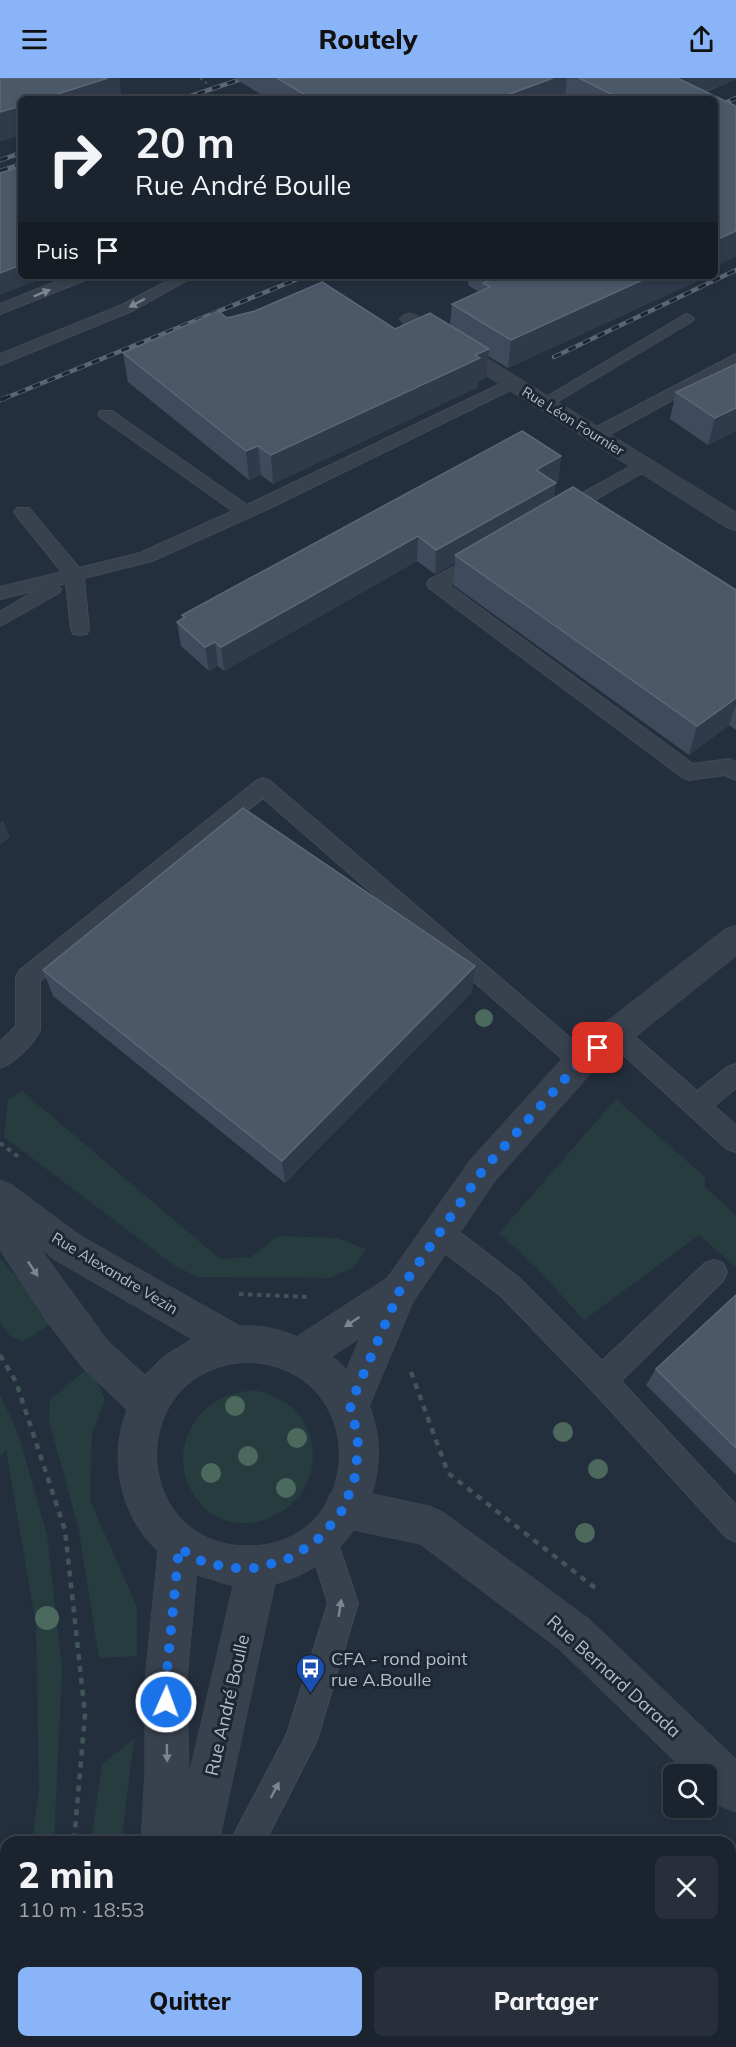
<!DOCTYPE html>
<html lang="fr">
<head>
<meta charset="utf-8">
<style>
  :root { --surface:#1b232e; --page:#282f3a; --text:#f1f3f6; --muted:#a0a4aa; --line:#39404a; --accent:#8ab4f8 }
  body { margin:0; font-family:Mulish,sans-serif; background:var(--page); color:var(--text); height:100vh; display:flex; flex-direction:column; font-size:22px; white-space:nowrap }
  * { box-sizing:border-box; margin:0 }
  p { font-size:20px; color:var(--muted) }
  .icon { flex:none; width:33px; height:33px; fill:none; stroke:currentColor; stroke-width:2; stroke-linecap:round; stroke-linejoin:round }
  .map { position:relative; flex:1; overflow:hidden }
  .sheet { position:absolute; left:0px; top:1758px; width:736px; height:212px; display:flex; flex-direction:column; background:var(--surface); border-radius:18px 18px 0 0; box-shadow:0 3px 9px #0003,0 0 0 2px var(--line) }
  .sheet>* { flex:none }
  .banner { position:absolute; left:18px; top:18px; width:700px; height:183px; border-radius:9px; box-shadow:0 3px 9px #0003,0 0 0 2px var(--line); background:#1b232e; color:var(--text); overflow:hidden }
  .buttons { position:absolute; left:663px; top:1686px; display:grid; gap:12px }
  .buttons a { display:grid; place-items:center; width:54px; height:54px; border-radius:9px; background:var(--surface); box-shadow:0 3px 9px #0003,0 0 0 2px var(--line); font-size:30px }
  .pin { position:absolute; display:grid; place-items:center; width:51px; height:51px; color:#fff; margin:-26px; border-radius:12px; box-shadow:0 3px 9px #0006 }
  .me { position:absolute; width:66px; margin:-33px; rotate:2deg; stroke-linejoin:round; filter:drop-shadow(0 0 4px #0008) }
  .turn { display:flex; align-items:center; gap:21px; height:126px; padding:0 18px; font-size:27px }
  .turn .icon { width:78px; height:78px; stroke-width:2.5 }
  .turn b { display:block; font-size:42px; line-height:51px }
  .then { display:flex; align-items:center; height:57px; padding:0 18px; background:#0003; gap:12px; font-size:22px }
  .round { display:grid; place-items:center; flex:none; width:63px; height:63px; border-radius:9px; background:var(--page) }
  .summary { display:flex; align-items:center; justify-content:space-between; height:102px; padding:0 18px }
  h1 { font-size:36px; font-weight:800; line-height:45px }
  .primary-button { display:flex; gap:12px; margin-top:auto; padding:12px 18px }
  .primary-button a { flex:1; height:69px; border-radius:9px; background:var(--accent); color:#111; font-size:24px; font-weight:800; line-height:69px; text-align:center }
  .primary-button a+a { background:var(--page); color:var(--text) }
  header { display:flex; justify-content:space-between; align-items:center; height:78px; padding:0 18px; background:var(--accent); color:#111; font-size:27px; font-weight:800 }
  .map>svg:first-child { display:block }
  .green { fill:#263c3f }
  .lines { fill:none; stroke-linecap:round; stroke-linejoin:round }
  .service-casing { stroke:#414a57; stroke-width:2 }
  .minor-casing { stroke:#414a57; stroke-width:1 }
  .tertiary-casing { stroke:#414a57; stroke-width:1 }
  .path-far2 { stroke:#3f5557; stroke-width:2; stroke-dasharray:3 3; stroke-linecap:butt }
  .path-far1 { stroke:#3f5557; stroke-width:4; stroke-dasharray:4.5 4.5; stroke-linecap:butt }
  .path { stroke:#3f5557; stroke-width:4.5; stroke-dasharray:6 6; stroke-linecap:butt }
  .service { fill:#38414e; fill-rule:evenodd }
  .minor { fill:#38414e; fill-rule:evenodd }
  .tertiary { fill:#38414e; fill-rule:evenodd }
  .rail-far1-casing { stroke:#5a6575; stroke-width:4.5 }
  .rail-casing { stroke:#5a6575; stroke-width:5 }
  .rail-far1 { stroke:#1d2633; stroke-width:3; stroke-dasharray:8; stroke-linecap:butt }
  .rail { stroke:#1d2633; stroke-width:4; stroke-dasharray:10; stroke-linecap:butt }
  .tree { fill:#4b6a5d }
  .wall { fill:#3f4b5c }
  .shaded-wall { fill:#2f3b4b }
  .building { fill:#4b5868; stroke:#5c6777; stroke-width:1.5 }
  .oneway { fill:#7c8592 }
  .route { stroke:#1a73e8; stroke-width:10; stroke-dasharray:0 18 }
  .labels { text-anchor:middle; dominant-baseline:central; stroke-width:6; stroke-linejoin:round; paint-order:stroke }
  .far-street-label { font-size:14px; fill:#b4bcc9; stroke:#1d2633 }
  .street-label { font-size:15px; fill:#b4bcc9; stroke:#1d2633 }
  .near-poi-label { font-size:18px; fill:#b4bcc9; stroke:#1d2633; text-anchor:start }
  .near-street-label { font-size:18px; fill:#b4bcc9; stroke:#1d2633 }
</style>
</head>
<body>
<header><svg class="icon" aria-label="menu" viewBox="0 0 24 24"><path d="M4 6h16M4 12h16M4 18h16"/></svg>Routely<svg class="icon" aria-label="share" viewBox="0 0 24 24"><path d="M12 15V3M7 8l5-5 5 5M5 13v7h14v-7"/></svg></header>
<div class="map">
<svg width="736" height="1969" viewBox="0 0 736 1969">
  <rect width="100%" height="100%" fill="#242f3e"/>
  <path class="green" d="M22,1013L220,1181L251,1179L277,1158L337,1160L366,1171L354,1189L330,1200L199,1199L178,1190L4,1059L8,1022Z
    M616,1021L705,1099V1109L736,1137V1189L699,1157L584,1242L537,1190L499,1155Z
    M0,1180L55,1243L24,1263L10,1258L0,1244Z
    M92,1286L105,1323L92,1355L90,1422L137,1529V1578L99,1580L79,1452L49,1343L50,1322Z
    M254,1312C279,1318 300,1329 309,1355C335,1432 224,1484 189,1408C175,1379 187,1341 215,1324C227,1316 240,1314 254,1312Z
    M0,1316L19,1358L47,1457L62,1590L54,1764H32L39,1713L36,1546L6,1372L0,1378Z
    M134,1661L121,1764H91L102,1686Z"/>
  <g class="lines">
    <defs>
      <path id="service" d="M70,198H90L88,201L0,236V226Z
        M177,198H195L132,233L0,287V276L122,227Z
        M686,236L691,238L694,241L691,244L550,328H538L536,325Z
        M736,276V287L601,361L595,362L587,357L589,353Z
        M513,300L519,302L521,305L519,308L270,430L152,483L84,500L89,551L87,556L80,557L73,556L71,551L66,505L58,507L61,511L59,515L0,548V534L36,512L0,521V509L62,494L17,438L14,434L17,430H29L79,490L140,475L233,433L100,339L98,336L100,333H112L247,427Z
        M643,382L649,383L652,387L649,391L565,439H553L550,435L553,431Z
        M482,474L488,476L491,480L488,484L449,507L693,686L729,681L736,684V702L725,697L689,702L682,699L429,510L427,506L429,502Z
        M263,700L270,703L589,976L593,983L589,990L581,993L573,990L263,720L40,903V952C33,966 15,985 0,990V964L16,948V899L20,892L256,703Z
        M616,946L624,949L697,1013L727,989L736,986V1010L714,1028L736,1047V1074L727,1071L608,963L604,956L608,949Z
        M440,1143L449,1146L519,1200L602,1283L705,1185L714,1182L723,1185L727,1194L723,1203L621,1303L736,1427V1464L726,1459L592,1312L501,1218L431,1164L427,1155L431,1146Z
        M322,1443L332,1448L358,1525L317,1662L265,1764H230L287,1656L328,1525L307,1458L312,1448Z
        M730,1824L736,1827V1864L730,1862Z
        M405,1964H441L439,1969H403Z"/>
      <path id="minor" d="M410,235L417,237L736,434V453L727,450L403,245L399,241L403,237Z
        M736,848V878L593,993L495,1103L413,1224L364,1341L350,1346L336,1341L331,1327L360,1260L316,1289L303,1294L290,1289L284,1276L290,1263L387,1200L471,1081L569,973L725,851Z
        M344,1410L429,1428L443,1434L589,1541L736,1681V1734L720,1728L706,1714V1696H688L559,1571L420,1466L344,1450L330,1444L324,1430L330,1416Z"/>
      <path id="tertiary" d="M0,1102L12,1107L81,1158L240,1248C261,1247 279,1251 298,1259C418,1307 398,1474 275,1506L219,1764H141L145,1694V1602L158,1473C120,1438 108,1380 127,1332L82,1289L48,1245L0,1172ZM40,1170L55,1182L192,1261L164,1278L145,1297L108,1263ZM248,1284C373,1290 367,1468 248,1468C129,1468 123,1290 248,1284ZM197,1497L233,1508L189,1697L187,1602Z
        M126,1964H174L173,1969H125Z"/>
    </defs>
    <use href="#service" class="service-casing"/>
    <use href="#minor" class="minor-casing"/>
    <use href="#tertiary" class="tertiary-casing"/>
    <path class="path-far2" d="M200,0L209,7"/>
    <path class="path-far1" d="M0,1065L20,1080
      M239,1216L309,1219"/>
    <path class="path" d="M0,1277L16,1304L65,1452L85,1636L74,1764
      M411,1294L448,1395L599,1513
      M43,1969L44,1964"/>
    <use href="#service" class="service"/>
    <use href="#minor" class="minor"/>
    <use href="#tertiary" class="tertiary"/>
    <defs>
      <path id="rail-far1" d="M182,21L244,0
        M716,29L736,20
        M0,82L21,75
        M0,93L21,86
        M554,279L736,192
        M3,321L305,198"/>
      <path id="rail" d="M0,322L7,319"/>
    </defs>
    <use href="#rail-far1" class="rail-far1-casing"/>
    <use href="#rail" class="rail-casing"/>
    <use href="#rail-far1" class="rail-far1"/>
    <use href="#rail" class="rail"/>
  </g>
  <g class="tree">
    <circle cx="484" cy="940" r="9"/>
    <circle cx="235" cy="1328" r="10"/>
    <circle cx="563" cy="1354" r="10"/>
    <circle cx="297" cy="1360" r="10"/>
    <circle cx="248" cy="1378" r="10"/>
    <circle cx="598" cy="1391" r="10"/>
    <circle cx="211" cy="1395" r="10"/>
    <circle cx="286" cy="1410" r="10"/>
    <circle cx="585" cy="1455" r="10"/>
    <circle cx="47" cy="1540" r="12"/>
  </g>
  <path class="wall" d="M234,0H736V1L706,14L736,28V178L716,188V21H268Z
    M469,198H698L697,203L508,290L488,278L486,300L478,304V309L273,406L261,397L249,402L128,304L123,275L227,240L395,251L450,247L452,226L479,214L468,207Z
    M736,286V353L708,367L670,341L676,314Z
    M561,378L558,403L555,404L554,420L736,512V652L729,647L689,677L453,507L455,485L435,496L417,483L224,593L218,588L209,593L181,568L177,544L183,541L182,537Z
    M43,892L472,914L285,1105L53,918Z
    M736,1217V1397L646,1307L656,1291Z
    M547,1964H730L736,1969H545Z"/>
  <path class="shaded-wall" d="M108,0H119L122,21H42Z
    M553,0H567L565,21H496Z
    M676,0H736V1L687,21Z
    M21,28V57L0,64V34Z
    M736,153V178L716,188V162Z
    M21,187V198H49L0,217V195Z
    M651,198H698L697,203L508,290L511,262Z
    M489,271L486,300L478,304V309L273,406L271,377Z
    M736,330V353L708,367L715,340Z
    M258,368L261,397L249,402L246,373Z
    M561,378L558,403L533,417L536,392Z
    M556,405L553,430L455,477V485L435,496L436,472Z
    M418,458L417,483L224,593L221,569Z
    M215,564L218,588L209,593L205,569Z
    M736,620V627L729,647L689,677L697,648Z
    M3,742L10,759L0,767V745Z
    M475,888L472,914L285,1105L282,1083Z"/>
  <path class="building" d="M0,0H108L42,21H21V28L0,34Z
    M277,0H553L496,21H312Z
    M579,0H677L736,28V153L716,162V71L718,69L716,68V21H630L624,18L619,20Z
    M19,85L21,86V187L0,195V95L17,90Z
    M499,198H651L511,262L452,226L490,209L483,205Z
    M322,204L395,251L430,235L489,271L475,277L480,280L271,377L258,368L246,373L123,275L218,233L227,240L255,233Z
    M736,286V330L715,340L676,314Z
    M522,353L561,378L536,392L556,405L436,472L418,458L221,569L215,564L205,569L177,544L185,539L182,537Z
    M573,409L736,512V620L697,648L455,477Z
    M243,730L475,888L282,1083L43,892Z
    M736,1217V1370L656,1291Z
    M730,1861L736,1867V1969H557L559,1964H730Z"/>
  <defs><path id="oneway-solid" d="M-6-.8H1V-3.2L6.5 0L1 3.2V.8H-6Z" transform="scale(1.5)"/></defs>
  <g class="oneway">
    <use href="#oneway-solid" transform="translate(42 215) rotate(-22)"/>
    <use href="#oneway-solid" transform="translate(137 225) rotate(152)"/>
    <use href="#oneway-solid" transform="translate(33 1191) rotate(56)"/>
    <use href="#oneway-solid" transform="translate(352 1244) rotate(147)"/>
    <use href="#oneway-solid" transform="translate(340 1530) rotate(-81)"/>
    <use href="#oneway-solid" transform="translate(167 1675) rotate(89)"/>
    <use href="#oneway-solid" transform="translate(275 1712) rotate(-62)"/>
  </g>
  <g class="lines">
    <path class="route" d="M166,1624V1602L179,1470L203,1484L217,1487L230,1490H258L293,1479L322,1458L344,1430L356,1396L358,1360L350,1327L400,1212L483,1092L581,983L598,970"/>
  </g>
  <defs>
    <symbol id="bus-pin" viewBox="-11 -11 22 30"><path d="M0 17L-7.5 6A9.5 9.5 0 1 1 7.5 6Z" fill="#1a4fb4" stroke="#1d2633"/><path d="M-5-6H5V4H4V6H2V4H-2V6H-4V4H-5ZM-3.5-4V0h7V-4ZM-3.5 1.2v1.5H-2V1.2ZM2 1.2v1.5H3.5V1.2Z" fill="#fff"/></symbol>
  </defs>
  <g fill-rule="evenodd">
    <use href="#bus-pin" x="294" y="1574" width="33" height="45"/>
  </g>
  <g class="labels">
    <g class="far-street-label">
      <text transform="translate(573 343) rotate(32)">Rue Léon Fournier</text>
    </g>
    <g class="street-label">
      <text transform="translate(115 1195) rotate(31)">Rue Alexandre Vezin</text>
    </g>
    <g class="near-poi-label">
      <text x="331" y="1580">CFA - rond point<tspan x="331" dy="21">rue A.Boulle</tspan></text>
    </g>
    <g class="near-street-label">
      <text transform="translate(614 1598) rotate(42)">Rue Bernard Darada</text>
      <text transform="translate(227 1627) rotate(-77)">Rue André Boulle</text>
    </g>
  </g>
</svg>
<div class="buttons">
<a><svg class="icon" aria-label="search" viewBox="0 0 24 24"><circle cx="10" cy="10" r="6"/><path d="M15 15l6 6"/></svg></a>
</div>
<div class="pin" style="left:598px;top:970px;background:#d93025"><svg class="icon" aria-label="arrive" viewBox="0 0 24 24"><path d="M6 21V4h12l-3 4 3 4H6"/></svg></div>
<svg class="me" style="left:166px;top:1624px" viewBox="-20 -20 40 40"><circle r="17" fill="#1a73e8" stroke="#fff" stroke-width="3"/><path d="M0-11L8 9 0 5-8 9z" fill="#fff"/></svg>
<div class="banner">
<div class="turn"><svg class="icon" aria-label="right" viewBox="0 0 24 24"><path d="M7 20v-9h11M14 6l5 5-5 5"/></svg><div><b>20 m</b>Rue André Boulle</div></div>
<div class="then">Puis<svg class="icon" aria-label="arrive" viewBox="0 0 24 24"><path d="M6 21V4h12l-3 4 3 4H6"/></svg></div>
</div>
<section class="sheet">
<div class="summary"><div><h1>2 min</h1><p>110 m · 18:53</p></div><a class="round"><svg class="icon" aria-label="close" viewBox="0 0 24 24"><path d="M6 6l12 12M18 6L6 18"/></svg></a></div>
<div class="primary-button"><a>Quitter</a><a>Partager</a></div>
</section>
</div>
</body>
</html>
